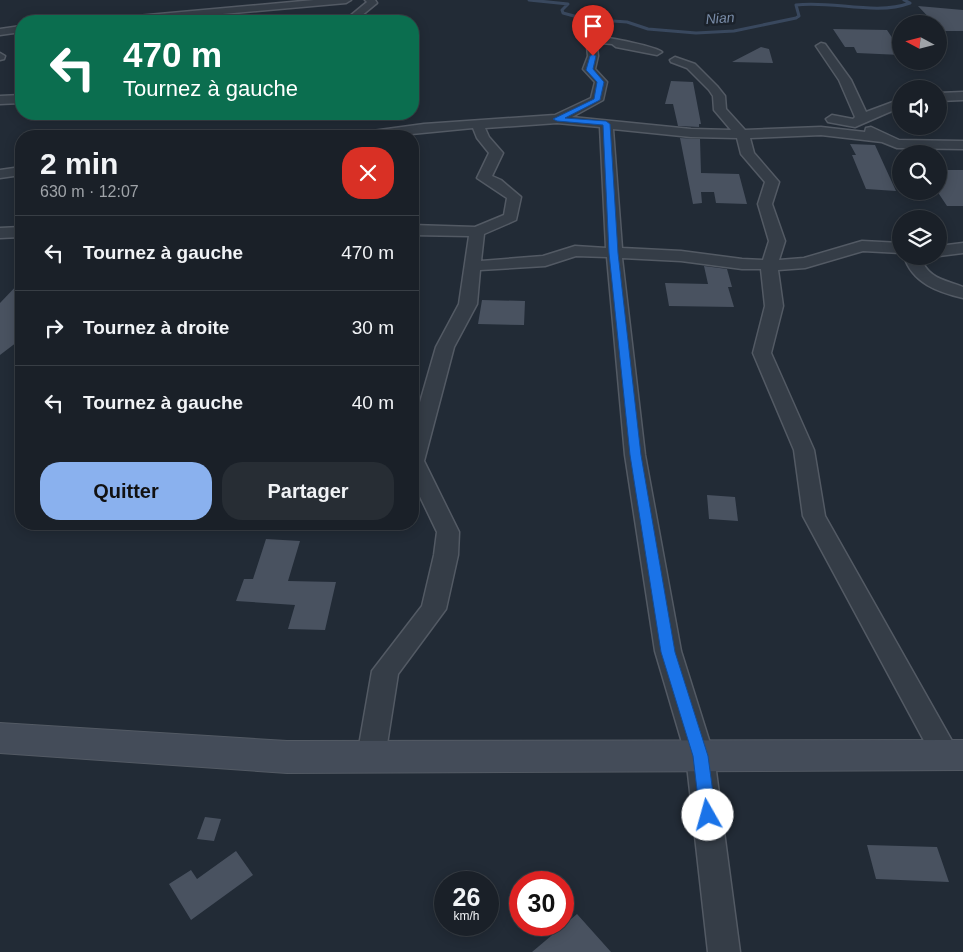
<!DOCTYPE html>
<html lang="fr">
<head>
<meta charset="utf-8">
<style>
  :root { --surface:#1a2028; --page:#272d34; --text:#f1f3f6; --muted:#9fa3a8; --line:#383e45; --accent:#8ab1ee }
  body { margin:0; font-family:Helvetica,sans-serif; background:var(--page); color:var(--text); height:100vh; display:flex; flex-direction:column; font-size:19px; white-space:nowrap }
  * { box-sizing:border-box; margin:0 }
  p { font-size:16px; color:var(--muted) }
  .icon { flex:none; width:28px; height:28px; fill:none; stroke:currentColor; stroke-width:2; stroke-linecap:round; stroke-linejoin:round }
  .map { position:relative; flex:1; overflow:hidden }
  .drawer { position:absolute; left:15px; top:130px; width:404px; height:400px; display:flex; flex-direction:column; background:var(--surface); border-radius:20px; box-shadow:0 2px 12px #0003,0 0 0 1px var(--line) }
  .drawer>* { flex:none }
  .hud { position:absolute; left:15px; top:15px; width:404px; height:105px; border-radius:20px; box-shadow:0 2px 12px #0003,0 0 0 1px var(--line); background:#0b6e4f; color:#fff; overflow:hidden }
  .needle { width:32px; rotate:277deg }
  .fabs { position:absolute; left:892px; top:15px; display:grid; gap:10px }
  .fabs a { display:grid; place-items:center; width:55px; height:55px; border-radius:50%; background:var(--surface); box-shadow:0 2px 12px #0003,0 0 0 1px var(--line); font-size:25px }
  .speed { position:absolute; left:434px; top:871px; display:flex; gap:10px; font-size:25px; font-weight:700; text-align:center }
  .speed>* { display:grid; place-content:center; width:65px; height:65px; border-radius:50%; background:var(--surface); box-shadow:0 2px 12px #0003,0 0 0 1px var(--line); line-height:1 }
  .speed small { font-size:12px; font-weight:400 }
  .speed .limit { border:8px solid #d22; background:#fff; color:#111 }
  .pin { position:absolute; display:grid; place-items:center; width:42px; height:42px; color:#fff; margin:-51px -21px; border-radius:50% 50% 50% 0; rotate:-45deg; box-shadow:0 0 5px #0007 }
  .pin .icon { rotate:45deg }
  .me { position:absolute; width:55px; margin:-28px; rotate:353deg; stroke-linejoin:round; filter:drop-shadow(0 0 4px #0008) }
  .turn { display:flex; align-items:center; gap:18px; height:105px; padding:0 25px; font-size:22px }
  .turn .icon { width:65px; height:65px; stroke-width:2.5 }
  .turn b { display:block; font-size:35px; line-height:42px }
  .round { display:grid; place-items:center; flex:none; width:52px; height:52px; border-radius:20px; background:var(--page) }
  .headline { display:flex; align-items:center; justify-content:space-between; height:85px; padding:0 25px }
  h1 { font-size:30px; font-weight:600; line-height:38px }
  .cta { display:flex; gap:10px; margin-top:auto; padding:10px 25px }
  .cta a { flex:1; height:58px; border-radius:20px; background:var(--accent); color:#111; font-size:20px; font-weight:600; line-height:58px; text-align:center }
  .cta a+a { background:var(--page); color:var(--text) }
  ul { padding:0; list-style:none }
  li { display:flex; align-items:center; gap:15px; height:75px; padding:0 25px; border-top:1px solid var(--line) }
  li div { flex:1 }
  li b { display:block; font-size:19px }
  li em { font-style:normal }
  .map>svg:first-child { display:block }
  .lines { fill:none; stroke-linecap:round; stroke-linejoin:round }
  .stream { stroke:#39485e; stroke-width:3 }
  .building { fill:#495260 }
  .street-casing { stroke:#535a64; stroke-width:3 }
  .secondary-casing { stroke:#535a64; stroke-width:2 }
  .street { fill:#353d47; fill-rule:evenodd }
  .secondary { fill:#444c59; fill-rule:evenodd }
  .route { fill:#1a73e8; stroke:#114b97 }
  .labels { text-anchor:middle; dominant-baseline:central; stroke-width:5; stroke-linejoin:round; paint-order:stroke }
  .far-water-label { font-size:14px; font-style:italic; fill:#7b8eaa; stroke:#1b222b }
</style>
</head>
<body>
<div class="map">
<svg width="963" height="952" viewBox="0 0 963 952">
  <rect width="100%" height="100%" fill="#222b36"/>
  <g class="lines">
    <path class="stream" d="M529,0L568,4L562,10L563,13L585,19L627,22L648,29L696,33L734,31L796,18L799,16L796,5C832,0 875,16 910,3L904,0"/>
  </g>
  <path class="building" d="M918,6L963,10V31H943L939,27V24H935Z
    M833,29L887,30L901,51V55L857,53L854,47H845Z
    M761,47L769,49L773,63L732,62Z
    M671,81L693,82L701,124H699V127L678,126L673,104H665Z
    M680,138L700,139L701,173L739,174L747,204L716,203L714,192H701L702,203L693,204Z
    M850,144L875,145L896,191L866,189L852,155H856Z
    M939,170H963V206H947L939,194Z
    M704,266L727,269L732,287H728L734,307L669,306L665,283L708,284Z
    M21,281V300L18,322L21,323V339L0,355V303Z
    M482,300L525,301L524,325L478,324Z
    M707,495L735,497L738,521L709,519Z
    M266,539L300,541L288,581L336,582L325,630L288,629L295,605L236,601L244,579H253Z
    M205,817L221,819L214,841L197,839Z
    M867,845L937,847L949,882L876,879Z
    M236,851L253,875L191,920L169,884L191,870L197,879Z
    M577,914L611,952H532Z"/>
  <g class="lines">
    <defs>
      <path id="street" d="M314,0H351L346,3L145,21H110L115,18Z
        M365,0H375L377,3L355,21H344L367,2Z
        M21,26V32L0,35V29Z
        M599,37C609,37 657,47 662,52L657,55L616,47L612,44L601,43L597,47L598,56L595,69L607,82L603,100L572,117L691,129L731,130L714,110L713,96L709,90L687,68L671,62L670,60L675,57L695,64L717,86L725,96L726,109L745,130L821,127L865,132L866,128L871,127L899,140L963,141V149L897,148L882,142L821,135L750,138L754,153L779,182L772,204L785,241L779,260L804,258L862,241L901,243V253L863,251L805,268L778,270L783,306L771,353L814,450L825,516L960,755L956,763L946,767L936,763L803,516L794,450L753,353L765,306L761,269H742L681,261L622,258L645,455L681,651L714,756L740,952H708L686,756L655,651L625,455L607,257L576,256L545,266L480,270L477,304L454,347L424,461L459,532L458,555L446,609L398,674L385,757L381,765L371,769L361,765L357,757L372,671L422,606L434,555L437,532L412,480V430L436,347L459,304L469,236L412,235V225L475,227L504,215L507,198L477,178L489,153L477,138L473,128L391,136H359L365,132L424,124L555,115L591,98L595,82L583,69L588,56L587,46ZM557,123L600,127L606,248L575,246L543,256L481,261L484,234L516,220L521,197L501,180L492,176L503,153L489,137L485,128ZM613,129L691,137L737,138L741,154L765,182L758,204L769,241L763,260L742,259L681,251L622,248Z
        M821,43L825,44L851,80L866,112L901,99V107L855,127L828,122L826,119L832,115L853,119L855,117L839,80L816,46Z
        M0,53L5,56L4,59L0,60Z
        M963,92V100L939,101V93Z
        M21,95V103L0,104V96Z
        M21,167V175L0,178V170Z
        M21,227V237L0,238V228Z
        M963,243V253L939,256V246Z
        M904,256H920C928,279 943,279 963,287V298C938,292 912,283 904,256Z"/>
      <path id="secondary" d="M0,723L287,741L963,740V770L287,773L0,753Z"/>
    </defs>
    <use href="#street" class="street-casing"/>
    <use href="#secondary" class="secondary-casing"/>
    <use href="#street" class="street"/>
    <use href="#secondary" class="secondary"/>
  </g>
  <path class="route" d="M593,54L596,56L593,69L604,82L600,100L565,118L606,121L610,124L618,253L641,455L675,652L708,756L716,815L713,820L708,822L702,820L700,815L693,756L661,652L630,455L609,253L603,125L557,121L553,119L594,99L597,82L586,70L590,56Z"/>
  <g class="labels">
    <g class="far-water-label">
      <text transform="translate(720 18) rotate(-4)">Nian</text>
    </g>
  </g>
</svg>
<div class="fabs">
<a><svg class="needle" viewBox="-14 -14 28 28"><path d="M0-13l5 13h-10z" fill="#e53935"/><path d="M0 13l5-13h-10z" fill="#9fa3a8"/></svg></a>
<a><svg class="icon" aria-label="sound" viewBox="0 0 24 24"><path d="M4 9h4l5-4v14l-5-4H4zM17 9q2 3 0 6"/></svg></a>
<a><svg class="icon" aria-label="search" viewBox="0 0 24 24"><circle cx="10" cy="10" r="6"/><path d="M15 15l6 6"/></svg></a>
<a><svg class="icon" aria-label="layers" viewBox="0 0 24 24"><path d="M12 4l9 5-9 5-9-5zM3 14l9 5 9-5"/></svg></a>
</div>
<div class="speed"><div>26<small>km/h</small></div><div class="limit">30</div></div>
<div class="pin" style="left:593px;top:56px;background:#d93025"><svg class="icon" aria-label="arrive" viewBox="0 0 24 24"><path d="M6 21V4h12l-3 4 3 4H6"/></svg></div>
<svg class="me" style="left:708px;top:815px" viewBox="-20 -20 40 40"><circle r="19" fill="#fff"/><path d="M0-13L10 11 0 6-10 11z" fill="#1a73e8"/></svg>
<div class="hud">
<div class="turn"><svg class="icon" aria-label="left" viewBox="0 0 24 24"><path d="M17 20v-9H6M10 6l-5 5 5 5"/></svg><div><b>470 m</b>Tournez à gauche</div></div>
</div>
<section class="drawer">
<div class="headline"><div><h1>2 min</h1><p>630 m · 12:07</p></div><a class="round" style="background:#d93025;color:#fff"><svg class="icon" aria-label="close" viewBox="0 0 24 24"><path d="M6 6l12 12M18 6L6 18"/></svg></a></div>
<ul>
<li><svg class="icon" aria-label="left" viewBox="0 0 24 24"><path d="M17 20v-9H6M10 6l-5 5 5 5"/></svg><div><b>Tournez à gauche</b></div><em>470 m</em></li>
<li><svg class="icon" aria-label="right" viewBox="0 0 24 24"><path d="M7 20v-9h11M14 6l5 5-5 5"/></svg><div><b>Tournez à droite</b></div><em>30 m</em></li>
<li><svg class="icon" aria-label="left" viewBox="0 0 24 24"><path d="M17 20v-9H6M10 6l-5 5 5 5"/></svg><div><b>Tournez à gauche</b></div><em>40 m</em></li>
</ul>
<div class="cta"><a>Quitter</a><a>Partager</a></div>
</section>
</div>
</body>
</html>
